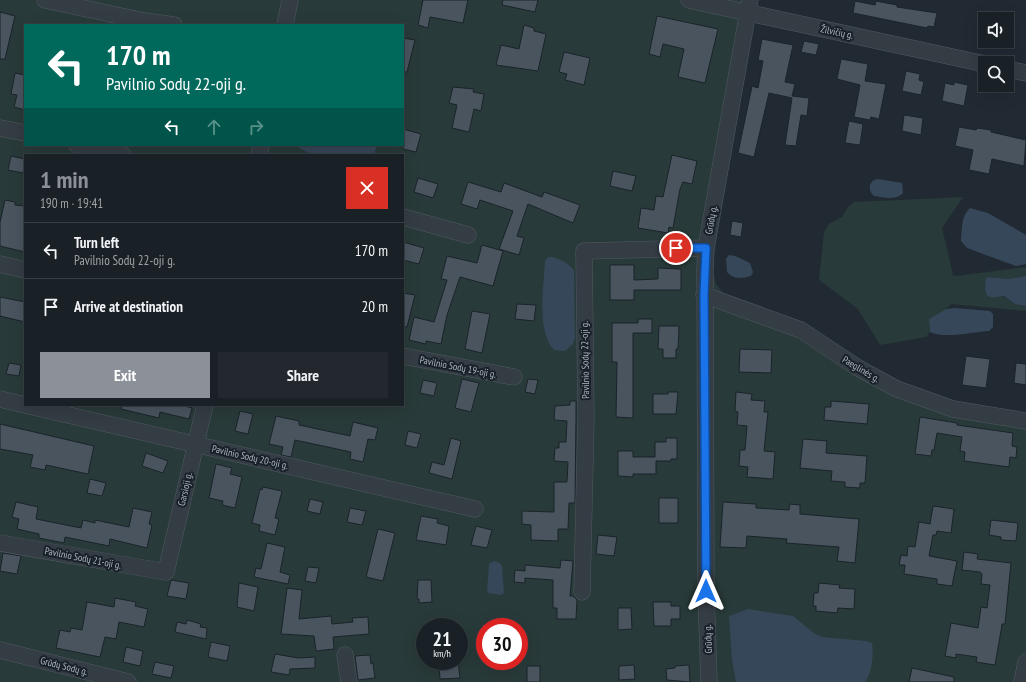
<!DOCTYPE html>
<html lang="en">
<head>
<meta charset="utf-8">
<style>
  :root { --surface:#192026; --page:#22282e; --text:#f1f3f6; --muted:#9fa3a7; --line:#373e43; --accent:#8c9099 }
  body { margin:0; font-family:"PT Sans Narrow",sans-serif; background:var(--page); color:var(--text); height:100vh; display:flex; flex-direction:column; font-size:15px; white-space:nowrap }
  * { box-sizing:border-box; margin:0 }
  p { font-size:13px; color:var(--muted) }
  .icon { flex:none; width:22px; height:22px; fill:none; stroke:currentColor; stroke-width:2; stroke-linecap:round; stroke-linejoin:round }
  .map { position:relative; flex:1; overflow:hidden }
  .drawer { position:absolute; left:24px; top:154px; width:380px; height:252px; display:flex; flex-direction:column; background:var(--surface); border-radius:0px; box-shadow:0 4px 16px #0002,0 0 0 1px var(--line) }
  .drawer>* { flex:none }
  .hud { position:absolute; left:24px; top:24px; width:380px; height:122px; border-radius:0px; box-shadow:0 4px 16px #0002,0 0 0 1px var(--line); background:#00695c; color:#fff; overflow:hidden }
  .controls { position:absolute; left:978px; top:12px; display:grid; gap:8px }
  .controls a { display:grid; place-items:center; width:36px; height:36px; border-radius:0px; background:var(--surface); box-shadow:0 4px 16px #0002,0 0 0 1px var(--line); font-size:20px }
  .speed { position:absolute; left:416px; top:618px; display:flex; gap:8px; font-size:20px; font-weight:700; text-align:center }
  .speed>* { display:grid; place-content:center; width:52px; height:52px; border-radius:50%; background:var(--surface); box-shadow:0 4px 16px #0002,0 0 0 1px var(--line); line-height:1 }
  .speed small { font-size:10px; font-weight:400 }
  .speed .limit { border:6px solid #d22; background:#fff; color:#111 }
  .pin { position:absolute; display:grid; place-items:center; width:34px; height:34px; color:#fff; margin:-17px; border:2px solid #fff; border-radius:50%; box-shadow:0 1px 4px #0007 }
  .me { position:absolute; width:44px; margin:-22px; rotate:0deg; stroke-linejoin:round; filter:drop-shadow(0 0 3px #0008) }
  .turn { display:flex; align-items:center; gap:14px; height:84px; padding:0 16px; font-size:18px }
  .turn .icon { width:52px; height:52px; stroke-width:2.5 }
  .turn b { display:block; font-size:28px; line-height:34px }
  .lanes { display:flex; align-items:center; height:38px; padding:0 16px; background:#0003; justify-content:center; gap:20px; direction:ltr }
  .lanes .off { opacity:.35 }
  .round { display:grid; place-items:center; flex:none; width:42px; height:42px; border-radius:0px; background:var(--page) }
  .overview { display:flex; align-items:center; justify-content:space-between; height:68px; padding:0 16px }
  h1 { font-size:24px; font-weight:800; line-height:30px; color:var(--accent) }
  .action { display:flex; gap:8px; margin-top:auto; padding:8px 16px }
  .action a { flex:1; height:46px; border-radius:0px; background:var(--accent); color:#fff; font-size:16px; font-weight:800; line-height:46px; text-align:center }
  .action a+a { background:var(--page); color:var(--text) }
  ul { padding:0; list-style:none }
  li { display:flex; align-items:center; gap:12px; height:56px; padding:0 16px; border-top:1px solid var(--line) }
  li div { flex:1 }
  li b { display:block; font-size:15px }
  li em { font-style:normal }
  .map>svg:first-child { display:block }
  .green { fill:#283a39; fill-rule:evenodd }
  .water { fill:#364759 }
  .building { fill:#49545f; stroke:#1b232a }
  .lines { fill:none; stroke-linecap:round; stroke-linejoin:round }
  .street-casing { stroke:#515a62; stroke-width:17 }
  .street { stroke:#343c44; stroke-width:16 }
  .route-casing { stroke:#114b97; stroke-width:10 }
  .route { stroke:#1a73e8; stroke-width:7 }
  .labels { text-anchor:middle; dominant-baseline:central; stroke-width:4; stroke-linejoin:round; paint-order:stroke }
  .street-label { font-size:10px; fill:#aeb7c1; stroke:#192128 }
</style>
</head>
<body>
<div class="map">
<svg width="1026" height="682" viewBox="0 0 1026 682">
  <rect width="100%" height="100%" fill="#212a33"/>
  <path class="green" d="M0,0H758L715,248L713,272L716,284L723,293L769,310L826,337L900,384L958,402L1026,416V682H0ZM25,25H403V145H25ZM25,155H403V405H25ZM425,627H459V661H425ZM485,627H519V661H485Z
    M963,197L942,228L953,275L956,276L1026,267V276L1008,279L987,277L985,280V292L998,296H1003L1015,304L1026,306V311L951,304L946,309L929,319L930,332L926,337L880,345L858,309L819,280L824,232L829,224L842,217L848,207L854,202Z"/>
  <path class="water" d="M296,145H377L374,155C350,155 315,162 296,145Z
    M878,179L902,183L903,193C896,201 883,197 874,196C867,190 869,180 878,179Z
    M970,208L988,213L1026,235V264L1016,266L975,251L967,248L961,241C962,229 961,216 970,208Z
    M729,255L735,256L750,263L753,272L751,276C742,279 733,279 727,272L726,259Z
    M548,257C556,256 570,263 574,271L575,338L573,344L565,351L554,350C536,331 544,285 545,261Z
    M1026,276V306L1015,304L1004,296C994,297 985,301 985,287C986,282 984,281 987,277L1008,279Z
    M955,308L990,311L993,314V327L989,331C972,332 946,339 930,332L929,319L946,309Z
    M494,561L500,563L502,566L504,593L501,595L489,593L487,591L489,564Z
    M748,609L793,616L815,634L822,637L866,641L872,643C874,654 872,673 865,682H736L732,660L729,616Z"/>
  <path class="building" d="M423,0H468L463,23L430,17L428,28L418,25Z
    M503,0H538L535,12L502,5Z
    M855,1L875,5L876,1L897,5V7L937,13L934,27L928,26L927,28L853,13Z
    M0,12L15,16L5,59H0Z
    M657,16L718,29L705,83L678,77L684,49L663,44L660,57L649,54Z
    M524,25L534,28V31L546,34L538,71L496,65L501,45L519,49Z
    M403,38L415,40L407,72H403Z
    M762,39L793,45L785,82L795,84L792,96L809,98L807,116L801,115L796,146L785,145L792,98L769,93L754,157L738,153L752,86L758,88L763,61L758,60Z
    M804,41L819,44L816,55L801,52Z
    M564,52L590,58L584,85L565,80L567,74L559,72Z
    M841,59L868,64L865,81L886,84L879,119L871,117L870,120L854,117L860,85L837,79Z
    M906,71L920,74L919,80L924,82L921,95L902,91Z
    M15,73L25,75V110L14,107L17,95L11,94Z
    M954,82L968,85L964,106L942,101L945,83L954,85Z
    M453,87L474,89L473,92L484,94L481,111L474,109L469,132L452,128L457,105L449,103Z
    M904,115L923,118L921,135L902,131Z
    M849,121L863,124L860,145L845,143Z
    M959,127L976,130L977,128L991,130V132L1026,140L1024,166L992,159L989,174L969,170L973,150L955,146Z
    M403,129L421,134L416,152L403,149Z
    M672,155L697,161L692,184L683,182L680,189L673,228L669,227L668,233L638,228L641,208L654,210L656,196L663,197Z
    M11,156L25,159L23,173L8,170Z
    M613,171L636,176L632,191L610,186Z
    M418,178L438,184L433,198L414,192Z
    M468,182L501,192L504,183L542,197L544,192L580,205L573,223L528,204L517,236L524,238L519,255L499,249L513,211L480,200L477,209L461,204Z
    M5,200L15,202V205L25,206V252L0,246V222Z
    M732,221L743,223L741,237L730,235Z
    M403,242L424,248L419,264L403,260Z
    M482,245L503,251L493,286L460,277L447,315L441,344L426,341V344L409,340L414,317L434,322L447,280L441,279L447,256L477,263Z
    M610,265H634V280L658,279V268L681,269V290H634V300H610Z
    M403,293L415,295L407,327L403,326Z
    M0,297L25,302V322L0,316Z
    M517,304L536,305L534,321L515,319Z
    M472,311L490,314L482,353L465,349Z
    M638,319H652V333H633V418L616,417L617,362H612V323H638Z
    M659,326H679L678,349H676V358H663V349H658Z
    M740,349L772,350L771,373L739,372Z
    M966,356L990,359L986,388L962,385Z
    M9,363L21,365L19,376L6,374Z
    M1016,363L1026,364V385L1014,383Z
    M462,379L479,383L471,412L455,408Z
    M528,379L538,380L535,394L525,392Z
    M423,380L437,383L434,396L420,393Z
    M668,392H678L676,414H653V394H668Z
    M736,392L752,394L751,400L765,401L764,412H768L764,451L775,452L773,479L747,477L748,467L739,466L740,450H745L747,426L737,425L738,412L735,411Z
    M570,401H576V417L575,503H569L568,529H558V541L531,540V525L522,524V511L554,512V482H567L568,462L554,461L555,448H559V442H566L567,421L554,420L555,406L570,405Z
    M831,401L869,404L867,424L824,420L825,407H831Z
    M122,405H180L192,408L189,419L160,412L159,418L121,409Z
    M240,411L253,414L248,434L235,431Z
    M276,416L299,421V425L350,436L353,422L378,428L375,440L368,439L363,462L350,459L351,452L295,440L291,457L281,455L283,447L269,444Z
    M920,417L957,423V425L1013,433L1012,446L1017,447L1016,458L1010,457L1009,467L964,461L965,452L960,451L962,437L937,433L934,450H932L931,456L915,454Z
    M0,424L94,446L88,474L46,465L45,470L30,467L33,455L0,449Z
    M408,431L421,434L417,448L405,445Z
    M451,438L461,441L452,479L429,473L432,462L444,465Z
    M666,438H677V459H671V461H656V474H633V477L618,476V451H633V457H655V442H666Z
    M803,439L827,441L826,453L867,456L865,483H860V488L845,487V482L831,481L832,471L800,468Z
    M146,453L168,461L163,473L142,466Z
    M216,464L232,468L230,474L242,477L235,508L222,505L223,501L209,498Z
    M90,479L106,483L102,496L87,493Z
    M263,487L282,491L275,518L279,519L275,535L259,531L260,525L252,523L260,489L262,490Z
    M659,498H678V523H659Z
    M310,499L323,502L320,514L307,511Z
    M16,502L38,507L36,519L81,528L83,520L95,523V520L129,527L133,508L152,512L149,524L152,525L147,548L110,539L109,546L65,537L64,543L39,538V534L17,529L19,519L12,517Z
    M723,502L756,504V508L789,510L790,504L800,505V514L859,519L855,563L837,561L839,547L786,543L787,539L747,536L746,548L720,547Z
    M933,506L954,509L951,533L937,531L936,535H933L929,556L957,561L952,586L937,584V579L904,574L905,565H899L901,555L907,556L908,546L915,547L919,522L930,524Z
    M350,508L366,511L362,525L347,522Z
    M421,516L438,519L437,523L449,526L446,545L416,540Z
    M991,520L1018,523L1016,541L1001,540V537L989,535Z
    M476,526L492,530L487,548L471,545Z
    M378,529L395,533L383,581L366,577Z
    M598,535L617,537L614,556L596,554Z
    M267,543L285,547L280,572L290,575L288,584L254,577L256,568L261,569Z
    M964,552L978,554L977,559L1011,563L1005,624H1002L1001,631L995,665L976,662L977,657L956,654V658L945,656L951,623L978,628L981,607L987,608L990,585L981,584L982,574L980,572L962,570Z
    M3,553L21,556L17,574L0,571Z
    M561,560L573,561L570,596H573L577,600L576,619H557V608H553V580L525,578V583L514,582L515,570L525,571V565L560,568Z
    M308,567L319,568L316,583L305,581Z
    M171,580L189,583L186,599L167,596Z
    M418,580H431L432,602L419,603V599H417Z
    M239,583L258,587L254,611L237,607Z
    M819,583L840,585L839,588L855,589L854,609L838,608L837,613L816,611V606H813L814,593H818Z
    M287,588L302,590L299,619L331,616L332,624L353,622L352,618L368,617L369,634L333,637L334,649L316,651L314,636L281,634Z
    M115,598L136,602L135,606L148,609L144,627L119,622L116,639L105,637L100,657L56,648L60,630L70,632L71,628L82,630L87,602L114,607Z
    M653,602H671V606H680V619H671V626H654Z
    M618,608H631L632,629L618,630Z
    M187,620L201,624L200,627L207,628L206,639L175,632L177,622L186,624Z
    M211,642L230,646L227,661L208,657Z
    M126,647L143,651L140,666L123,662Z
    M275,654L298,658L315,657V668L290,669L289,675L271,672Z
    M370,655L371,664L373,663L375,678L358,680L355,656Z
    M447,661H458L460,678L440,679L439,665L448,664Z
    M155,662L174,666L171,678L152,674Z
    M634,665L635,679L619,680V666Z
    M689,665L690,682L667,680L666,669L675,668V666Z
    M527,666H540V682H527Z
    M912,668L954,677V682H909Z"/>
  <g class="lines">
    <defs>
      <path id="street" d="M45,0L144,21L174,25
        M689,0L985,64
        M285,25L290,0
        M1007,69L1026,73
        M0,128L25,133
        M77,145L123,155
        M259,155L261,145
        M403,217L468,235
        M0,264L25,270
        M704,295L801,330L858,368L897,389L953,409L1026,421
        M403,356L514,377
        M0,399L25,405
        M25,405L475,509
        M0,543L166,572L205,405
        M582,592L586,417L584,251L706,248
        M0,650L128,682
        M345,655L349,682
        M709,682L706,591L705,270L706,248L750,0
        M1022,682L1026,662"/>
    </defs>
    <use href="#street" class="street-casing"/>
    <use href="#street" class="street"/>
  </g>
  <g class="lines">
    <defs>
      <path id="route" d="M676,248H706L704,295L706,591"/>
    </defs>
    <use href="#route" class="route-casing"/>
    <use href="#route" class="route"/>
  </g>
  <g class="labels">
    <g class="street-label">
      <text transform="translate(837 32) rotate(12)">Žilvičių g.</text>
      <text transform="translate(711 220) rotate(-80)">Grūdų g.</text>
      <text transform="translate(585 360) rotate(-91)">Pavilnio Sodų 22-oji g.</text>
      <text transform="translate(458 367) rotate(11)">Pavilnio Sodų 19-oji g.</text>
      <text transform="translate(861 369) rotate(31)">Paeglinės g.</text>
      <text transform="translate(250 457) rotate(13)">Pavilnio Sodų 20-oji g.</text>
      <text transform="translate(185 489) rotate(-77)">Garsioji g.</text>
      <text transform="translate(83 558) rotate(11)">Pavilnio Sodų 21-oji g.</text>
      <text transform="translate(708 639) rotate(-92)">Grūdų g.</text>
      <text transform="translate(64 666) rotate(14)">Grūdų Sodų g.</text>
    </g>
  </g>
</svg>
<div class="controls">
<a><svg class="icon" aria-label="sound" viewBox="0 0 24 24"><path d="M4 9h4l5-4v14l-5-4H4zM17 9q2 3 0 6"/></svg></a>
<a><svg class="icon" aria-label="search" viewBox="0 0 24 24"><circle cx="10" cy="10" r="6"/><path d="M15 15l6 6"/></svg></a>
</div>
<div class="speed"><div>21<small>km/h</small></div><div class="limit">30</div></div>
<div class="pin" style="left:676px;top:248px;background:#d93025"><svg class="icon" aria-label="arrive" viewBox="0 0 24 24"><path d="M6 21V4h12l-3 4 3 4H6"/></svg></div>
<svg class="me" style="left:706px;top:591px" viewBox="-20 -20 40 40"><path d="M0-17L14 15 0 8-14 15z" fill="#1a73e8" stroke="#fff" stroke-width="4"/></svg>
<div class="hud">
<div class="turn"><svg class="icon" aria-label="left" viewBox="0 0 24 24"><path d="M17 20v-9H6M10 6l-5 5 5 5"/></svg><div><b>170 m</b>Pavilnio Sodų 22-oji g.</div></div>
<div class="lanes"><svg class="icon" aria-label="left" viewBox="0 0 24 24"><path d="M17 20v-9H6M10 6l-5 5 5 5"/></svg><svg class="icon off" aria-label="ahead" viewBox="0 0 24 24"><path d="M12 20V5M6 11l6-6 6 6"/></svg><svg class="icon off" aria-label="right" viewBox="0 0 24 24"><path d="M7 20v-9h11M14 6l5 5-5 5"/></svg></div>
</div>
<section class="drawer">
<div class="overview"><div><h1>1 min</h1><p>190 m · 19:41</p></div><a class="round" style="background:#d93025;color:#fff"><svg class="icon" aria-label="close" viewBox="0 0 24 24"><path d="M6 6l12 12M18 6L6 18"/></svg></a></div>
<ul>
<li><svg class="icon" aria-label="left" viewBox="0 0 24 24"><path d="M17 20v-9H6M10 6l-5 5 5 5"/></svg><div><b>Turn left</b><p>Pavilnio Sodų 22-oji g.</p></div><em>170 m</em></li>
<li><svg class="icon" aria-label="arrive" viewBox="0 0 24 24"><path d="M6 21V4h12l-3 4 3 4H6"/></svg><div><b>Arrive at destination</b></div><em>20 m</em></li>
</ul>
<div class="action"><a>Exit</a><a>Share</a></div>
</section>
</div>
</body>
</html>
